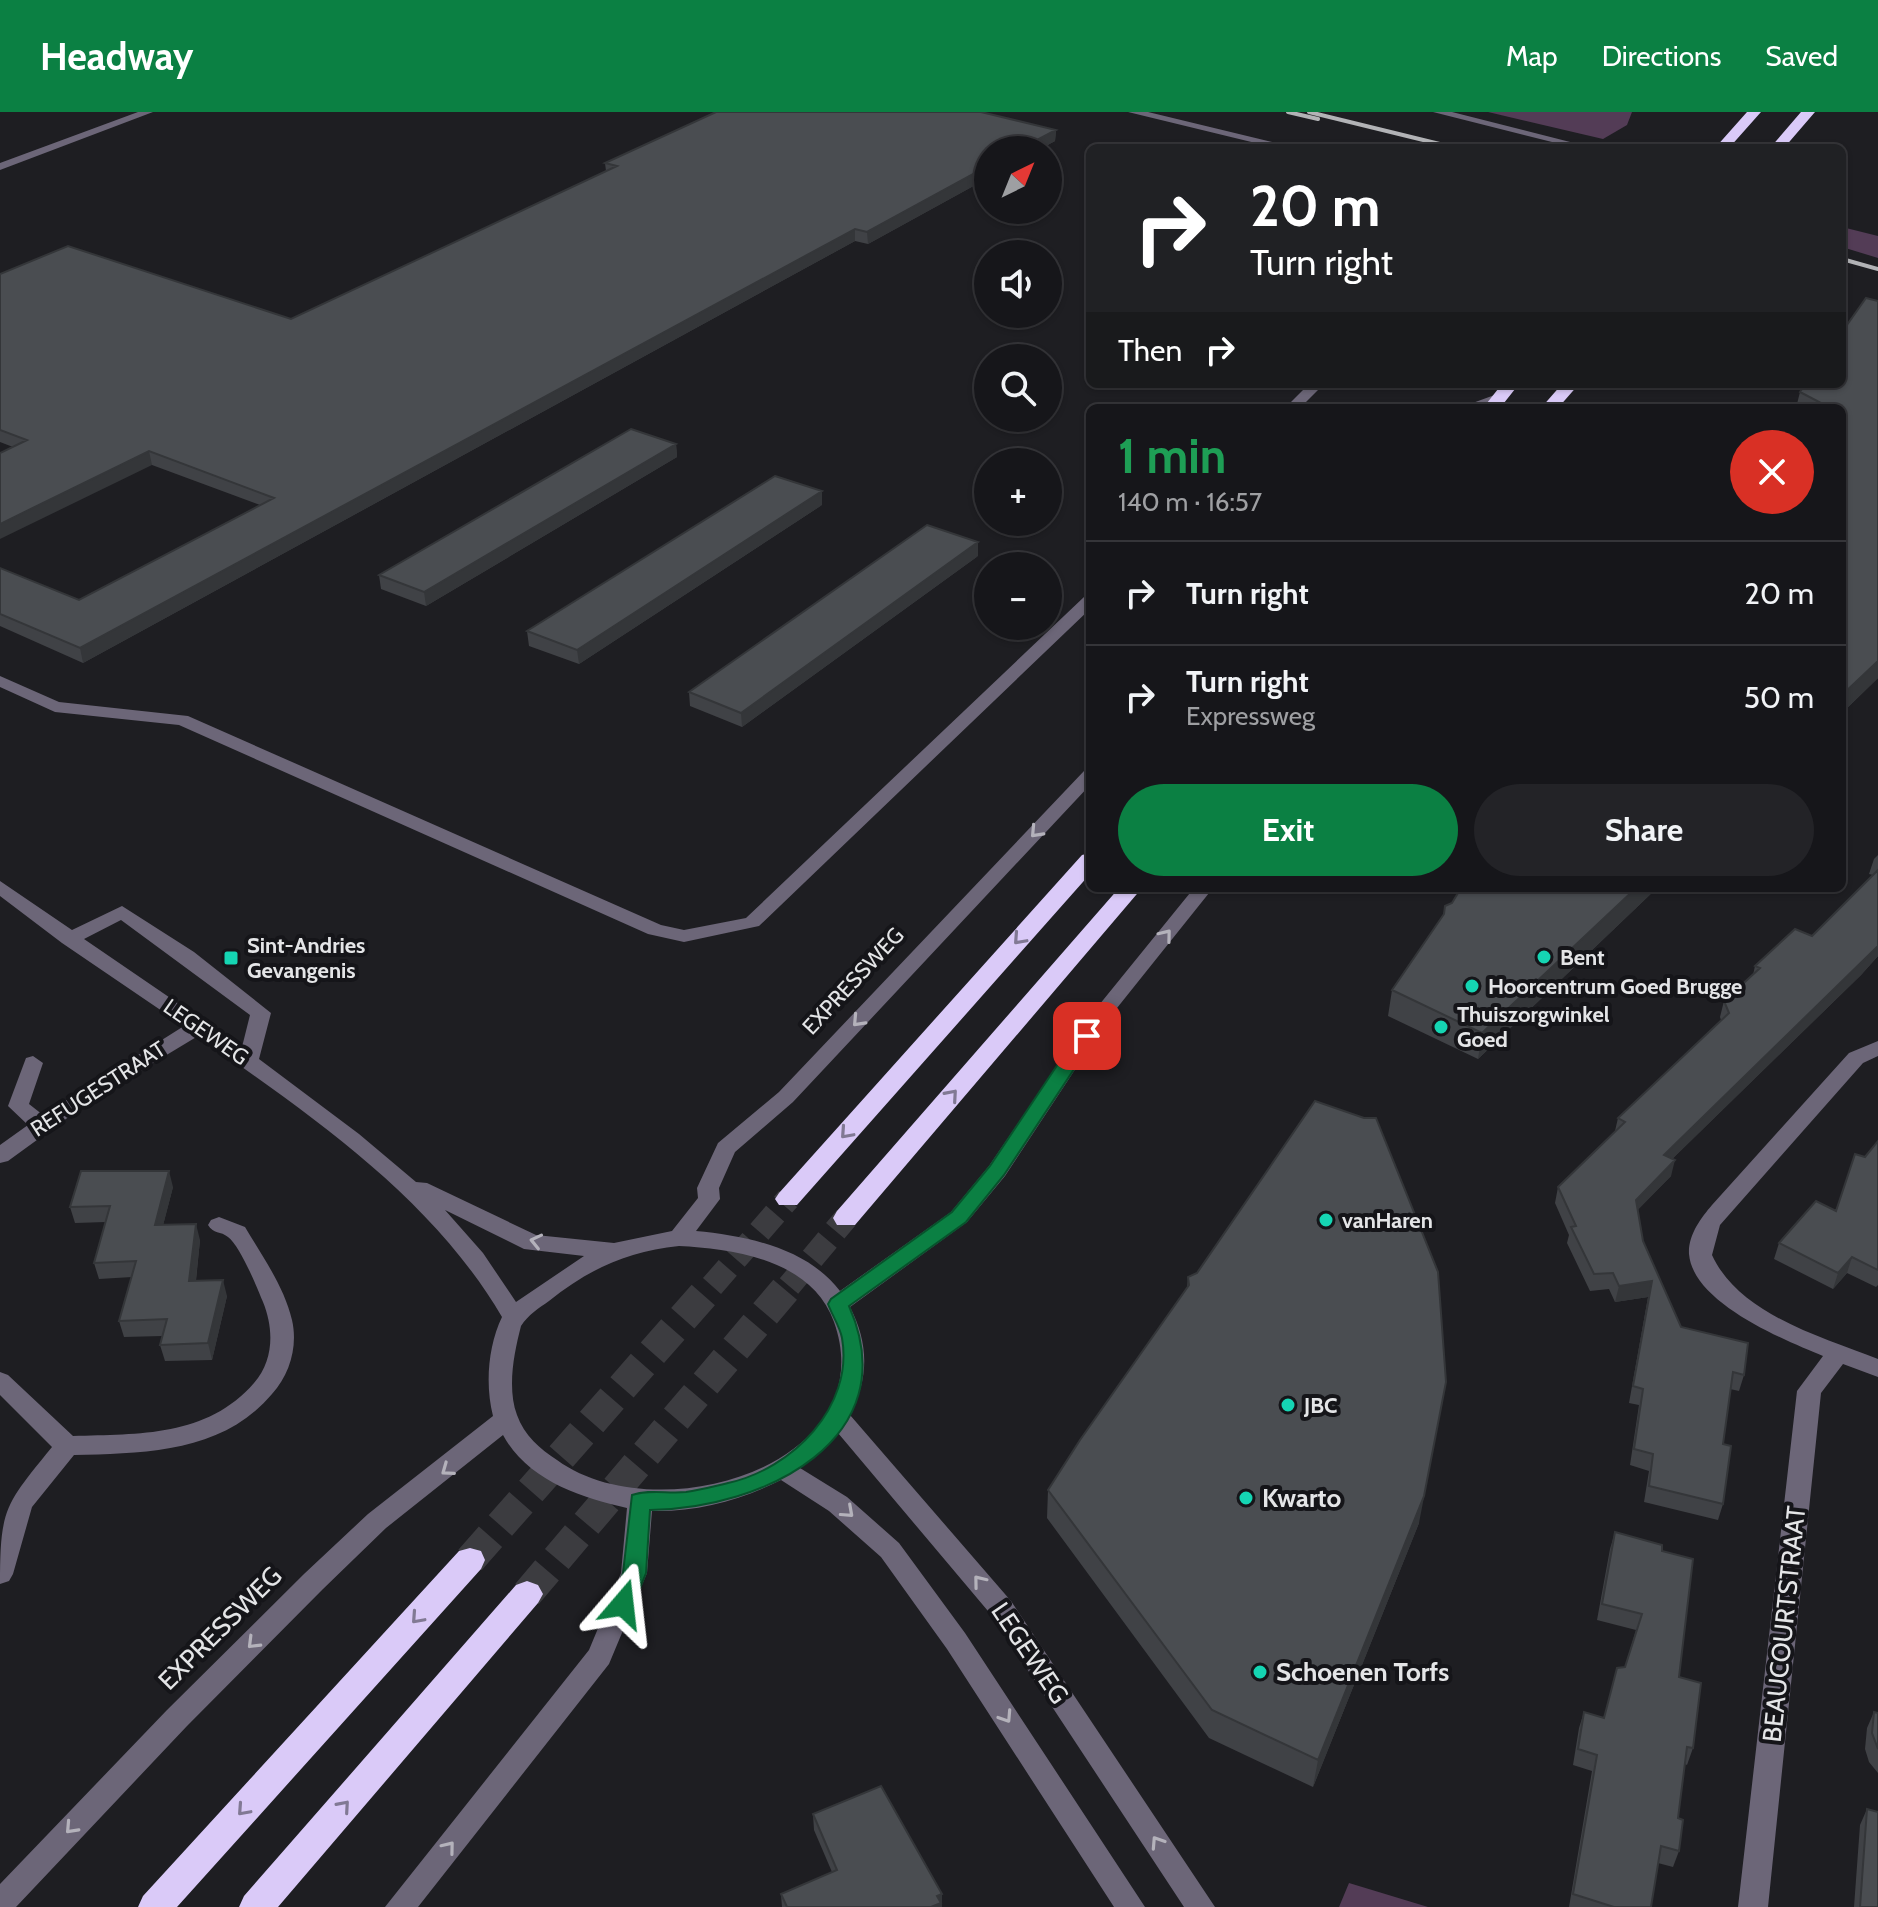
<!DOCTYPE html>
<html lang="en">
<head>
<meta charset="utf-8">
<style>
  :root { --surface:#16161a; --page:#232327; --text:#f1f3f6; --muted:#9e9fa2; --line:#353539; --accent:#0b8043 }
  body { margin:0; font-family:Cabin,sans-serif; background:var(--page); color:var(--text); height:100vh; display:flex; flex-direction:column; font-size:30px; white-space:nowrap }
  * { box-sizing:border-box; margin:0 }
  p { font-size:26px; color:var(--muted) }
  .icon { flex:none; width:44px; height:44px; fill:none; stroke:currentColor; stroke-width:2; stroke-linecap:round; stroke-linejoin:round }
  .map { position:relative; flex:1; overflow:hidden }
  .details { position:absolute; left:1086px; top:292px; width:760px; height:488px; display:flex; flex-direction:column; background:var(--surface); border-radius:12px; box-shadow:0 2px 6px #0004,0 0 0 2px var(--line) }
  .details>* { flex:none }
  .hud { position:absolute; left:1086px; top:32px; width:760px; height:244px; border-radius:12px; box-shadow:0 2px 6px #0004,0 0 0 2px var(--line); background:#202124; color:#fff; overflow:hidden }
  .needle { width:52px; rotate:43deg }
  .buttons { position:absolute; left:974px; top:24px; display:grid; gap:16px }
  .buttons a { display:grid; place-items:center; width:88px; height:88px; border-radius:50%; background:var(--surface); box-shadow:0 2px 6px #0004,0 0 0 2px var(--line); font-size:40px }
  .pin { position:absolute; display:grid; place-items:center; width:68px; height:68px; color:#fff; margin:-34px; border-radius:16px; box-shadow:0 4px 12px #0006 }
  .me { position:absolute; width:88px; margin:-44px; rotate:17deg; stroke-linejoin:round; filter:drop-shadow(0 0 6px #0008) }
  .turn { display:flex; align-items:center; gap:28px; height:168px; padding:0 32px; font-size:36px }
  .turn .icon { width:104px; height:104px; stroke-width:2.5 }
  .turn b { display:block; font-size:56px; line-height:68px }
  .then { display:flex; align-items:center; height:76px; padding:0 32px; background:#0003; gap:16px; font-size:30px }
  .round { display:grid; place-items:center; flex:none; width:84px; height:84px; border-radius:42px; background:var(--page) }
  .overview { display:flex; align-items:center; justify-content:space-between; height:136px; padding:0 32px }
  h1 { font-size:48px; font-weight:700; line-height:60px; color:#1e9e55 }
  .primary-button { display:flex; gap:16px; margin-top:auto; padding:16px 32px }
  .primary-button a { flex:1; height:92px; border-radius:48px; background:var(--accent); color:#fff; font-size:32px; font-weight:700; line-height:92px; text-align:center }
  .primary-button a+a { background:var(--page); color:var(--text) }
  ul { padding:0; list-style:none }
  li { display:flex; align-items:center; gap:24px; height:104px; padding:0 32px; border-top:2px solid var(--line) }
  li div { flex:1 }
  li b { display:block; font-size:30px }
  li em { font-style:normal }
  header { display:flex; align-items:center; gap:48px; box-sizing:border-box; height:112px; padding:0 40px; background:var(--accent); color:#fff }
  header strong { font-size:38px }
  nav { display:flex; gap:44px; margin-inline-start:auto; font-size:28px }
  .map>svg:first-child { display:block }
  .green { fill:#533c56 }
  .lines { fill:none; stroke-linecap:round; stroke-linejoin:round }
  .highway-tunnel-far1 { stroke:#3c3c40; stroke-width:24; stroke-dasharray:24 12; stroke-linecap:butt }
  .highway-tunnel { stroke:#3c3c40; stroke-width:31; stroke-dasharray:31 15; stroke-linecap:butt }
  .minor { fill:#6c6678; fill-rule:evenodd }
  .highway { fill:#dacaf8; fill-rule:evenodd }
  .rail { stroke:#b2b3b6; stroke-width:4 }
  .wall { fill:#404246 }
  .shaded-wall { fill:#343639 }
  .building { fill:#4a4d51; stroke:#343639; stroke-width:2 }
  .oneway { stroke:#b4b2bb }
  .oneway2 { stroke:#817994 }
  .route { fill:#0b8043; stroke:#07532c; stroke-width:2 }
  .poi-dot { fill:#15d5b3; stroke:#151519; stroke-width:3 }
  .labels { text-anchor:middle; dominant-baseline:central; stroke-width:8; stroke-linejoin:round; paint-order:stroke }
  .poi-label { font-size:22px; font-weight:bold; fill:#e4e5e7; stroke:#151519; text-anchor:start }
  .street-label { font-size:22px; fill:#e4e5e7; stroke:#151519 }
  .near-poi-label { font-size:26px; font-weight:bold; fill:#e4e5e7; stroke:#151519; text-anchor:start }
  .near-street-label { font-size:26px; fill:#e4e5e7; stroke:#151519 }
</style>
</head>
<body>
<header>
<strong>Headway</strong>
<nav><a>Map</a><a>Directions</a><a>Saved</a></nav>
</header>
<div class="map">
<svg width="1878" height="1795" viewBox="0 0 1878 1795">
  <rect width="100%" height="100%" fill="#1e1e22"/>
  <path class="green" d="M1488,0H1632L1627,13L1603,27Z
    M1842,115L1878,124V146L1842,135Z
    M1349,1771L1428,1795H1339Z"/>
  <g class="lines">
    <path class="highway-tunnel-far1" d="M712,1174L788,1087
      M789,1174L846,1106"/>
    <path class="highway-tunnel" d="M470,1448L713,1172
      M527,1482L790,1172"/>
    <path class="minor" d="M138,0H153L0,58V51Z
      M1128,0H1148L1297,36H1276Z
      M1433,0H1452L1578,32L1572,35Z
      M1309,272H1324L1300,296H1285Z
      M1500,281L1505,282V288L1480,296H1459Z
      M1090,483V497L759,814L684,830L648,822L179,613L55,600L0,575V564L59,590L188,604L661,813L684,818L746,806L1084,485Z
      M1090,658V673L793,990L735,1040L719,1076L720,1087L696,1119C748,1124 807,1136 840,1179L951,1100L989,1054L1095,898L1194,776H1213L1109,906L1005,1064L967,1110L850,1195C869,1232 869,1266 850,1303L1011,1489L1215,1795H1184L993,1505L838,1321L800,1356L847,1385L899,1431L965,1521L1145,1795H1114L947,1537L881,1445L829,1399L781,1368C741,1388 697,1400 652,1399L647,1461L609,1552L418,1795H385L589,1538L621,1461L627,1396C581,1386 527,1368 503,1323L386,1416L323,1477L187,1614L16,1795H0V1772L167,1598L304,1462L368,1402L493,1304C485,1273 488,1234 502,1205C431,1084 310,1003 198,924L92,988L8,1049L0,1051V1033L28,1013L8,994L26,946L33,944L43,951L29,992L43,1003L184,914L62,831L0,784V769L72,818L122,794L194,840L271,901L259,947L359,1022L416,1070L427,1071L536,1123L614,1131L672,1119L698,1086L697,1076L718,1031L779,980L1084,659ZM121,808L250,903L242,935L84,827ZM445,1098L524,1137L584,1144L516,1190L483,1141ZM679,1134C735,1137 812,1148 834,1210C885,1353 657,1421 557,1348C540,1337 524,1323 517,1303C507,1276 514,1241 521,1214C528,1203 539,1196 549,1189C589,1157 628,1139 679,1134Z
      M1878,929V944L1863,951L1720,1113L1712,1143C1739,1202 1821,1225 1878,1247V1265L1843,1252L1821,1281L1768,1795H1738L1797,1279L1823,1244C1784,1228 1693,1191 1689,1142C1688,1123 1701,1106 1712,1093L1849,941Z
      M219,1105L245,1115C262,1144 284,1174 292,1208C298,1234 290,1262 272,1282C222,1341 145,1341 74,1343L32,1395L13,1462L9,1469L0,1472C0,1396 5,1393 52,1335L0,1283V1260L8,1263L73,1324C139,1322 207,1325 254,1271C274,1248 274,1217 263,1190C257,1175 240,1134 228,1125C221,1119 213,1122 208,1113L211,1108Z"/>
    <path class="highway" d="M1747,0H1761L1729,36H1715Z
      M1801,0H1815L1784,36H1770Z
      M1502,272H1519L1500,296H1483Z
      M1562,272H1579L1558,296H1541Z
      M1090,741V762L797,1093H779L775,1087L779,1081L1082,743Z
      M1119,776H1142L855,1113H837L833,1106L837,1099Z
      M470,1436L481,1439L485,1448L481,1457L177,1795H138L143,1784L459,1439Z
      M527,1469L538,1473L543,1482L538,1491L278,1795H239L244,1784L516,1473Z"/>
    <path class="rail" d="M1288,0L1318,7
      M1309,0L1456,36
      M1842,147L1878,157"/>
  </g>
  <path class="wall" d="M1056,18L1055,29L868,132L855,129L83,551L0,514V456L79,488L260,393L152,353L13,335L0,330V162L291,207L606,59L605,51Z
    M1842,272L1878,566L1842,601V296H1796L1800,280Z
    M676,332L677,345L426,494L381,477L379,463Z
    M822,393L579,552L529,534L527,519Z
    M978,444L742,615L690,594L689,580Z
    M1878,743V844L1861,863L1672,1047L1671,1064L1637,1098L1643,1129L1681,1215L1744,1263L1739,1279L1730,1277L1723,1332V1392L1718,1408L1644,1390L1649,1359L1630,1353L1639,1293L1629,1291L1648,1185L1615,1190L1609,1177L1590,1179L1567,1131L1569,1123L1555,1091L1558,1075L1615,1019L1618,1006L1721,908L1720,905L1724,889L1753,863L1755,854L1812,824L1873,763L1869,762L1874,747Z
    M1461,776H1657L1478,947L1388,904L1392,878L1443,804L1445,794L1452,791Z
    M1878,1029V1173L1876,1175L1847,1161L1833,1177L1774,1147L1779,1131L1836,1099L1865,1045Z
    M173,1075L163,1113L200,1128L196,1169L227,1184L212,1248L165,1249L160,1233L162,1224L124,1225L119,1209L132,1165L99,1167L94,1151L106,1110L75,1111L70,1095Z
    M1188,1165L1419,1411L1313,1675L1209,1626L1047,1406L1048,1378L1187,1176Z
    M1615,1420L1662,1439L1679,1565L1693,1636L1687,1653L1685,1652L1678,1706L1679,1739L1673,1755L1658,1751L1651,1795H1569L1592,1659L1573,1653L1579,1616L1584,1600L1604,1606L1625,1555L1636,1518L1597,1508L1610,1437Z
    M1878,1598V1661L1869,1650L1865,1637L1867,1616L1874,1600L1878,1601Z
    M1867,1697L1878,1795H1854L1860,1713Z
    M813,1702L942,1795H782L781,1782L832,1760L814,1718Z"/>
  <path class="shaded-wall" d="M1056,18L1055,29L1038,38H1018Z
    M988,54V66L868,132L867,120Z
    M855,117V129L83,551L80,536Z
    M676,332L677,345L426,494L424,480Z
    M149,339L152,353L0,427V412Z
    M822,379V393L579,552L577,538Z
    M978,430V444L742,615L741,601Z
    M1878,549V566L1842,601V583Z
    M1636,776H1657L1478,947L1482,921Z
    M1878,834V844L1861,863L1660,1059L1664,1043Z
    M1675,1048L1671,1064L1632,1104L1636,1088Z
    M169,1059L173,1075L159,1129L155,1113Z
    M196,1112L200,1128L194,1185L189,1169Z
    M1852,1145L1847,1161L1833,1177L1838,1161Z
    M223,1168L227,1184L212,1248L208,1231Z
    M1652,1169L1648,1185L1615,1190L1619,1174Z
    M1446,1270L1419,1411L1313,1675L1318,1648Z
    M942,1782V1795H931L937,1784Z"/>
  <path class="building" d="M716,0H981L1056,18L1018,38H988V54L867,120L855,117L80,536L0,502V456L79,488L274,386L149,339L0,412V341L27,328L0,318V162L68,134L291,207L617,54L605,51Z
    M1866,186L1878,189V549L1842,583V296H1820L1825,293L1800,280L1805,272H1842V220Z
    M631,317L676,332L424,480L379,463Z
    M775,364L822,379L577,538L527,519Z
    M927,413L978,430L741,601L689,580Z
    M1878,758V834L1664,1043L1675,1048L1636,1088L1643,1129L1681,1215L1748,1231L1744,1263L1733,1260L1723,1332L1731,1334L1723,1392L1649,1374L1653,1342L1634,1337L1643,1277L1633,1274L1652,1169L1619,1174L1613,1161L1594,1162L1571,1115L1576,1114L1558,1075L1625,1010L1618,1006L1729,901L1724,889L1760,856L1755,854L1795,817L1812,824Z
    M1461,776H1636L1482,921L1392,878L1444,802L1445,794L1452,791Z
    M1315,989L1364,1006H1376L1438,1160L1446,1270L1424,1384L1318,1648L1212,1598L1048,1378L1080,1328L1189,1173L1188,1165L1197,1161Z
    M1878,1029V1158L1852,1145L1838,1161L1779,1131L1816,1089L1836,1099L1855,1042L1865,1045Z
    M81,1059H169L155,1113L196,1112L189,1169L223,1168L208,1231L160,1233L167,1207L119,1209L136,1149L94,1151L110,1094L70,1095Z
    M1615,1420L1662,1433V1439L1693,1447L1679,1565L1701,1571L1693,1636L1687,1635L1678,1706L1683,1708L1679,1739L1661,1734L1651,1795H1614L1573,1782L1597,1643L1578,1637L1584,1600L1604,1606L1617,1556L1625,1555L1642,1502L1602,1492Z
    M1874,1600L1878,1601V1637L1872,1621Z
    M881,1674L942,1782L937,1784L941,1791L931,1795H787L781,1782L837,1758L813,1702Z
    M1867,1697L1878,1700V1795H1860Z"/>
  <defs><path id="oneway-chevron" d="M-2-3.5L2.5 0L-2 3.5" fill="none" stroke-width="1.6" stroke-linecap="round" stroke-linejoin="round" transform="scale(2)"/></defs>
  <g class="oneway">
    <use href="#oneway-chevron" transform="translate(1036 720) rotate(133)"/>
    <use href="#oneway-chevron" transform="translate(1166 823) rotate(-51)"/>
    <use href="#oneway-chevron" transform="translate(858 909) rotate(133)"/>
    <use href="#oneway-chevron" transform="translate(536 1129) rotate(-167)"/>
    <use href="#oneway-chevron" transform="translate(447 1358) rotate(144)"/>
    <use href="#oneway-chevron" transform="translate(848 1400) rotate(42)"/>
    <use href="#oneway-chevron" transform="translate(979 1469) rotate(-129)"/>
    <use href="#oneway-chevron" transform="translate(253 1531) rotate(135)"/>
    <use href="#oneway-chevron" transform="translate(1006 1605) rotate(57)"/>
    <use href="#oneway-chevron" transform="translate(71 1716) rotate(133)"/>
    <use href="#oneway-chevron" transform="translate(1157 1730) rotate(-123)"/>
    <use href="#oneway-chevron" transform="translate(449 1735) rotate(-51)"/>
  </g>
  <g class="oneway2">
    <use href="#oneway-chevron" transform="translate(1019 827) rotate(132)"/>
    <use href="#oneway-chevron" transform="translate(952 983) rotate(-49)"/>
    <use href="#oneway-chevron" transform="translate(846 1021) rotate(132)"/>
    <use href="#oneway-chevron" transform="translate(417 1506) rotate(132)"/>
    <use href="#oneway-chevron" transform="translate(344 1694) rotate(-49)"/>
    <use href="#oneway-chevron" transform="translate(243 1698) rotate(132)"/>
  </g>
  <path class="route" d="M1087,918L1096,924L1004,1063L966,1110L849,1194C908,1328 762,1397 650,1398L646,1461L631,1499L623,1502L615,1499L611,1492L623,1461L632,1383C649,1377 668,1382 686,1380C700,1378 715,1374 728,1371C792,1357 854,1295 842,1226C840,1215 832,1203 828,1192L831,1187L952,1100L990,1054L1080,919Z"/>
  <g class="poi-dot">
    <circle cx="1544" cy="845" r="8"/>
    <rect x="223" y="838" width="16" height="16" rx="4"/>
    <circle cx="1472" cy="874" r="8"/>
    <circle cx="1441" cy="915" r="8"/>
    <circle cx="1326" cy="1108" r="8"/>
    <circle cx="1288" cy="1293" r="8"/>
    <circle cx="1246" cy="1386" r="8"/>
    <circle cx="1260" cy="1560" r="8"/>
  </g>
  <g class="labels">
    <g class="poi-label">
      <text x="247" y="833">Sint-Andries<tspan x="247" dy="25">Gevangenis</tspan></text>
      <text x="1560" y="845">Bent</text>
      <text x="1488" y="874">Hoorcentrum Goed Brugge</text>
      <text x="1457" y="902">Thuiszorgwinkel<tspan x="1457" dy="25">Goed</tspan></text>
      <text x="1342" y="1108">vanHaren</text>
      <text x="1304" y="1293">JBC</text>
    </g>
    <g class="street-label">
      <text transform="translate(853 869) rotate(-47)">EXPRESSWEG</text>
      <text transform="translate(206 920) rotate(35)">LEGEWEG</text>
      <text transform="translate(98 977) rotate(-33)">REFUGESTRAAT</text>
    </g>
    <g class="near-poi-label">
      <text x="1262" y="1386">Kwarto</text>
      <text x="1276" y="1560">Schoenen Torfs</text>
    </g>
    <g class="near-street-label">
      <text transform="translate(1784 1512) rotate(-84)">BEAUCOURTSTRAAT</text>
      <text transform="translate(220 1516) rotate(-45)">EXPRESSWEG</text>
      <text transform="translate(1030 1541) rotate(56)">LEGEWEG</text>
    </g>
  </g>
</svg>
<div class="buttons">
<a><svg class="needle" viewBox="-14 -14 28 28"><path d="M0-13l5 13h-10z" fill="#e53935"/><path d="M0 13l5-13h-10z" fill="#9e9fa2"/></svg></a>
<a><svg class="icon" aria-label="sound" viewBox="0 0 24 24"><path d="M4 9h4l5-4v14l-5-4H4zM17 9q2 3 0 6"/></svg></a>
<a><svg class="icon" aria-label="search" viewBox="0 0 24 24"><circle cx="10" cy="10" r="6"/><path d="M15 15l6 6"/></svg></a>
<a>+</a>
<a>−</a>
</div>
<div class="pin" style="left:1087px;top:924px;background:#d93025"><svg class="icon" aria-label="arrive" viewBox="0 0 24 24"><path d="M6 21V4h12l-3 4 3 4H6"/></svg></div>
<svg class="me" style="left:623px;top:1492px" viewBox="-20 -20 40 40"><path d="M0-17L14 15 0 8-14 15z" fill="#0b8043" stroke="#fff" stroke-width="4"/></svg>
<div class="hud">
<div class="turn"><svg class="icon" aria-label="right" viewBox="0 0 24 24"><path d="M7 20v-9h11M14 6l5 5-5 5"/></svg><div><b>20 m</b>Turn right</div></div>
<div class="then">Then<svg class="icon" aria-label="right" viewBox="0 0 24 24"><path d="M7 20v-9h11M14 6l5 5-5 5"/></svg></div>
</div>
<section class="details">
<div class="overview"><div><h1>1 min</h1><p>140 m · 16:57</p></div><a class="round" style="background:#d93025;color:#fff"><svg class="icon" aria-label="close" viewBox="0 0 24 24"><path d="M6 6l12 12M18 6L6 18"/></svg></a></div>
<ul>
<li><svg class="icon" aria-label="right" viewBox="0 0 24 24"><path d="M7 20v-9h11M14 6l5 5-5 5"/></svg><div><b>Turn right</b></div><em>20 m</em></li>
<li><svg class="icon" aria-label="right" viewBox="0 0 24 24"><path d="M7 20v-9h11M14 6l5 5-5 5"/></svg><div><b>Turn right</b><p>Expressweg</p></div><em>50 m</em></li>
</ul>
<div class="primary-button"><a>Exit</a><a>Share</a></div>
</section>
</div>
</body>
</html>
